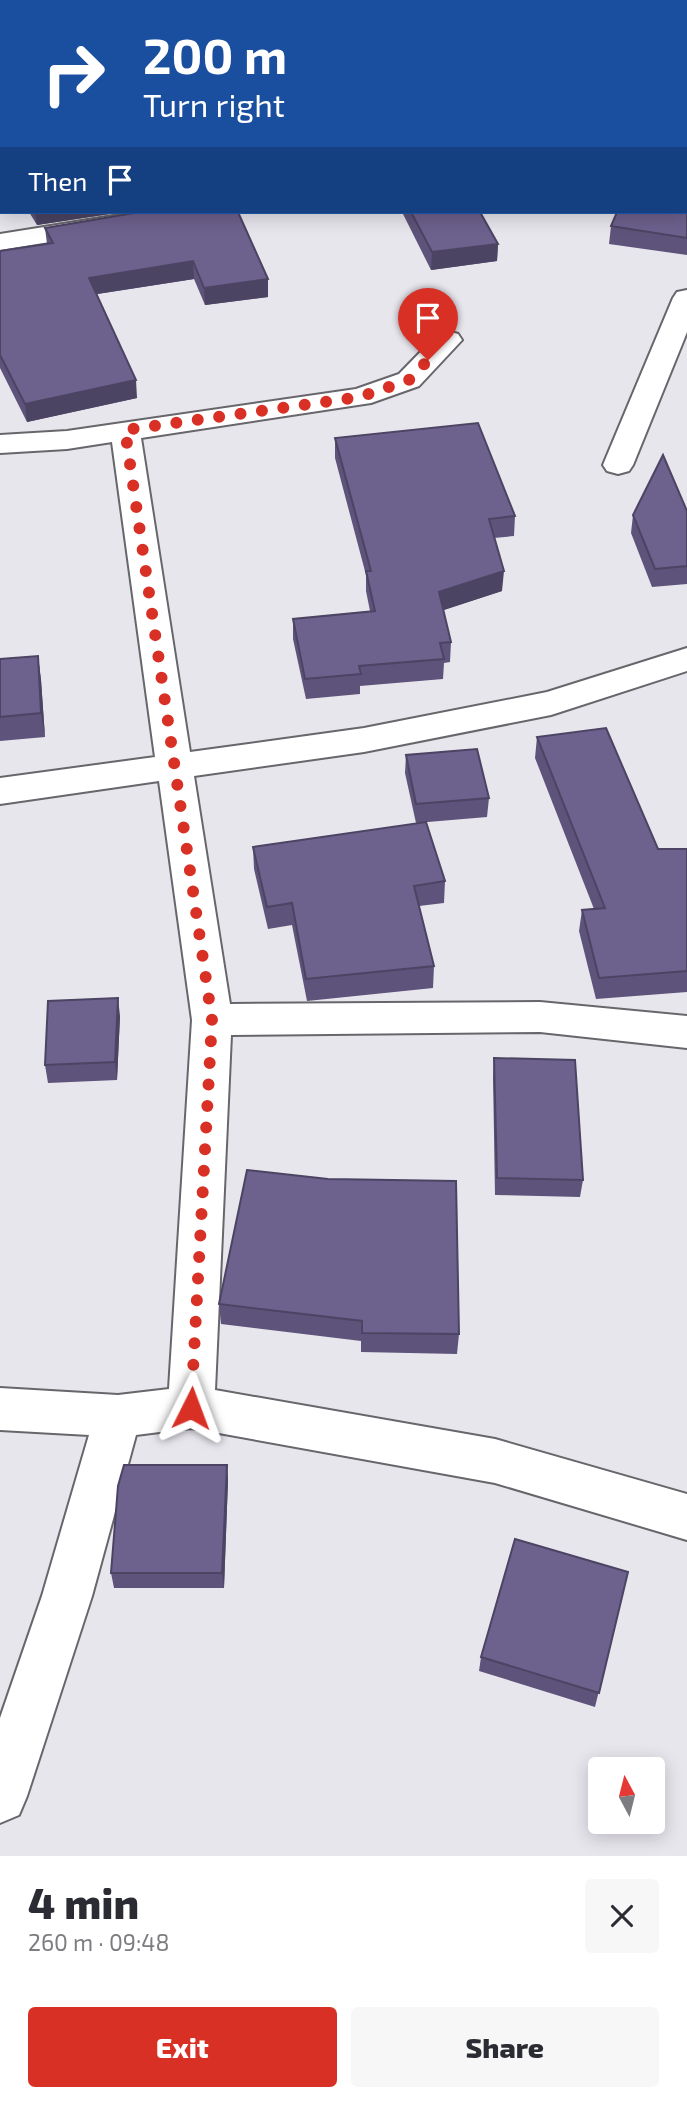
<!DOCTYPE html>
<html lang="en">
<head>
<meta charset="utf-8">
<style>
  :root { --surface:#fff; --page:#f7f7f7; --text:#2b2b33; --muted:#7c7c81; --accent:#d93025 }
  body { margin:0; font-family:"Exo 2",sans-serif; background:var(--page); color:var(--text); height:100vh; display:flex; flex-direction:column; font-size:26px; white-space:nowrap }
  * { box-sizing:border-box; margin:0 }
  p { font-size:23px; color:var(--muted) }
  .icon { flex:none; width:38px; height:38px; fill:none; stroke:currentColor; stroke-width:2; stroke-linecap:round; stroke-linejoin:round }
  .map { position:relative; height:1856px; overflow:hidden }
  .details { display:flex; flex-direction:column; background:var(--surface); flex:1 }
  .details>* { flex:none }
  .hud { position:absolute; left:0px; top:0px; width:688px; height:214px; box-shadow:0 4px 18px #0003; background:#1a4fa0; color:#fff; overflow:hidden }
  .needle { width:46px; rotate:353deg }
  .controls { position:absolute; left:588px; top:1757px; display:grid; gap:14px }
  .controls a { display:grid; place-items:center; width:77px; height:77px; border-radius:7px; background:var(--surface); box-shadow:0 4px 18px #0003; font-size:35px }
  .pin { position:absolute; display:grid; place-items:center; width:60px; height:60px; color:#fff; margin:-72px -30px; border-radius:50% 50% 50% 0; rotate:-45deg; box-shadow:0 0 7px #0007 }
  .pin .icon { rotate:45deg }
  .me { position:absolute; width:77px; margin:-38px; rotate:3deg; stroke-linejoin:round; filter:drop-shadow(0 0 5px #0008) }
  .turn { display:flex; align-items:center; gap:24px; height:147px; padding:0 28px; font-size:32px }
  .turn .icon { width:91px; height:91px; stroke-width:2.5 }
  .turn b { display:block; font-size:49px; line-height:60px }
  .then { display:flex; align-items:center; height:66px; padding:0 28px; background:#0003; gap:14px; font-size:26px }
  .round { display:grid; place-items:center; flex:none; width:74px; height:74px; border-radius:7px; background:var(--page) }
  .head { display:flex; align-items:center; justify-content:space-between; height:119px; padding:0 28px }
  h1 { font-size:42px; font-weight:800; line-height:52px }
  .primary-button { display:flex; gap:14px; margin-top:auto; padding:14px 28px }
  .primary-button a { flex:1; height:80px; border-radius:7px; background:var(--accent); color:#fff; font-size:28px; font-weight:800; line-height:80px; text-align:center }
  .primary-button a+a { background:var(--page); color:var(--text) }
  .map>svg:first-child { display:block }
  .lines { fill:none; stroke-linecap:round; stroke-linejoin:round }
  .minor-casing { stroke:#67666b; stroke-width:4 }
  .minor { fill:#fff; fill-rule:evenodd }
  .wall { fill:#5e537a }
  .shaded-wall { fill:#4c4463 }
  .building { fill:#6d618e; stroke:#4c4463; stroke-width:2 }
  .route { stroke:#d93025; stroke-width:12; stroke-dasharray:0 21.6 }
</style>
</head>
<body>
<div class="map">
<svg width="687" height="1856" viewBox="0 0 687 1856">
  <rect width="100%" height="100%" fill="#e8e6ed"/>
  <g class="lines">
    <defs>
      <path id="minor" d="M214,0H236L213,2Z
        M0,50H2V64H0Z
        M686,64H687V78H686Z
        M138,212H199L195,218L186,220L0,250V234Z
        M687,290V332L633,465L629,471L618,474L607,471L603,465L673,298L677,292Z
        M448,331L458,334L462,340L419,386L371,403L141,438L190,752L364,728L547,692L687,648V671L551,715L364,752L194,776L230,1004L540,1002L687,1016V1048L540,1032L231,1035L215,1390L495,1439L687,1494V1540L495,1483L191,1428L136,1435L92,1596L27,1796L19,1815L0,1823V1718L42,1596L89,1435L0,1430V1388L118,1395L169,1389L192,1020L159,781L0,804V778L155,757L112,442L67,449L0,453V435L67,431L356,389L399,374L438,334Z"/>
    </defs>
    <use href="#minor" class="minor-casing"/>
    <use href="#minor" class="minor"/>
  </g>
  <path class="wall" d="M291,0H465V2H292Z
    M687,165V255L609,244L611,226Z
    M29,212H123L37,225Z
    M140,212L268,297L205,305L194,279L97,294L137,398L27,422L0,368V251L47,244L45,228Z
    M402,212H480L498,244L497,261L431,270Z
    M335,438L515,516L514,536L494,538L502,591L443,610L451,642L450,662L444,663L443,679L360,686V694L306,699L293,639V619L370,611L366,591V575L335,458Z
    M687,511V584L652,587L631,533L633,515Z
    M38,656L41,680L45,737L0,741V659Z
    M537,737L658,849H687V992L596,999L579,931L582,910L594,909L535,758Z
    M406,755L489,798L487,817L416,823L405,773Z
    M253,847L445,881L444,903L419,906L434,966L433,988L307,1001L292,925L268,929L254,869Z
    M120,1016L117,1080L48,1083L45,1065Z
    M494,1058L583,1180L580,1197L495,1195L493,1076Z
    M247,1170L459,1334L457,1354L361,1352V1341L221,1324L219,1304Z
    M227,1465L228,1480L224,1588H114L111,1573Z
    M628,1572L595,1707L479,1671L481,1657Z"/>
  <path class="shaded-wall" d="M35,212H123L37,225Z
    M498,244L497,261L431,270L432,252Z
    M193,261L194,279L91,295L89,278Z
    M268,279V297L205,305L204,288Z
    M136,380L137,398L27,422L25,404Z
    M504,571L502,591L438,612L439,592Z
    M38,656L41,680L45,737L41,713Z
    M118,998L120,1016L117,1080L115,1062Z
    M227,1465L228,1480L224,1588L222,1573Z"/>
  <path class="building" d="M297,0H385L386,2H298Z
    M686,165H687V238L611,226L617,212H686Z
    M140,212H238L268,279L204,288L193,261L89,278L136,380L25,404L0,355V251L53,243L45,228Z
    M411,212H480L498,244L432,252Z
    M478,423L515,516L489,519L504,571L439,592L451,642L440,643L444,659L359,666L361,674L305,679L293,619L375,611L366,571H371L335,438Z
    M663,455L687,511V566L655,569L633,515Z
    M38,656L41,713L0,717V659Z
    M606,728L658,849H687V971L599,978L582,910L605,908L537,737Z
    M477,749L489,798L416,804L406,755Z
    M426,822L445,881L414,886L434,966L306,979L292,903L267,907L253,847Z
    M118,998L115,1062L45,1065L48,1001Z
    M494,1058L575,1060L583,1180L497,1178Z
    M247,1170L328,1179L456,1181L459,1334L362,1333V1321L219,1304Z
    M124,1465H227L222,1573H111L118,1486Z
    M515,1539L628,1572L599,1693L481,1657Z"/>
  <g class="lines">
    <path class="route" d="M191,1408L212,1020L125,430L360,397L409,380L428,360"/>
  </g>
</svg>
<div class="controls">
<a><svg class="needle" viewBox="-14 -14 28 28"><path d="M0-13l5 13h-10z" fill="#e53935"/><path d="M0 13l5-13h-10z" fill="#7c7c81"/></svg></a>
</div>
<div class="pin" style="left:428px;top:360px;background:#d93025"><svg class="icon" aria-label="arrive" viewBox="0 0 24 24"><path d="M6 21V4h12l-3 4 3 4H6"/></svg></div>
<svg class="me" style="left:191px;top:1408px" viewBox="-20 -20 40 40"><path d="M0-17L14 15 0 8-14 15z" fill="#d93025" stroke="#fff" stroke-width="4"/></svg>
<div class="hud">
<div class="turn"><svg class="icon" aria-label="right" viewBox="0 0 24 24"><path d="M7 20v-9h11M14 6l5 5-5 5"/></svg><div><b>200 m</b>Turn right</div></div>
<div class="then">Then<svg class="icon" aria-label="arrive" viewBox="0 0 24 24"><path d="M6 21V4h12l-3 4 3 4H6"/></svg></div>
</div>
</div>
<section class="details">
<div class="head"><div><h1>4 min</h1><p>260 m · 09:48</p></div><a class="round"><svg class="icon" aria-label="close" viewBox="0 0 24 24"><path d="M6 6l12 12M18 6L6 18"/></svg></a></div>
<div class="primary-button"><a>Exit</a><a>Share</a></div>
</section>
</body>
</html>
